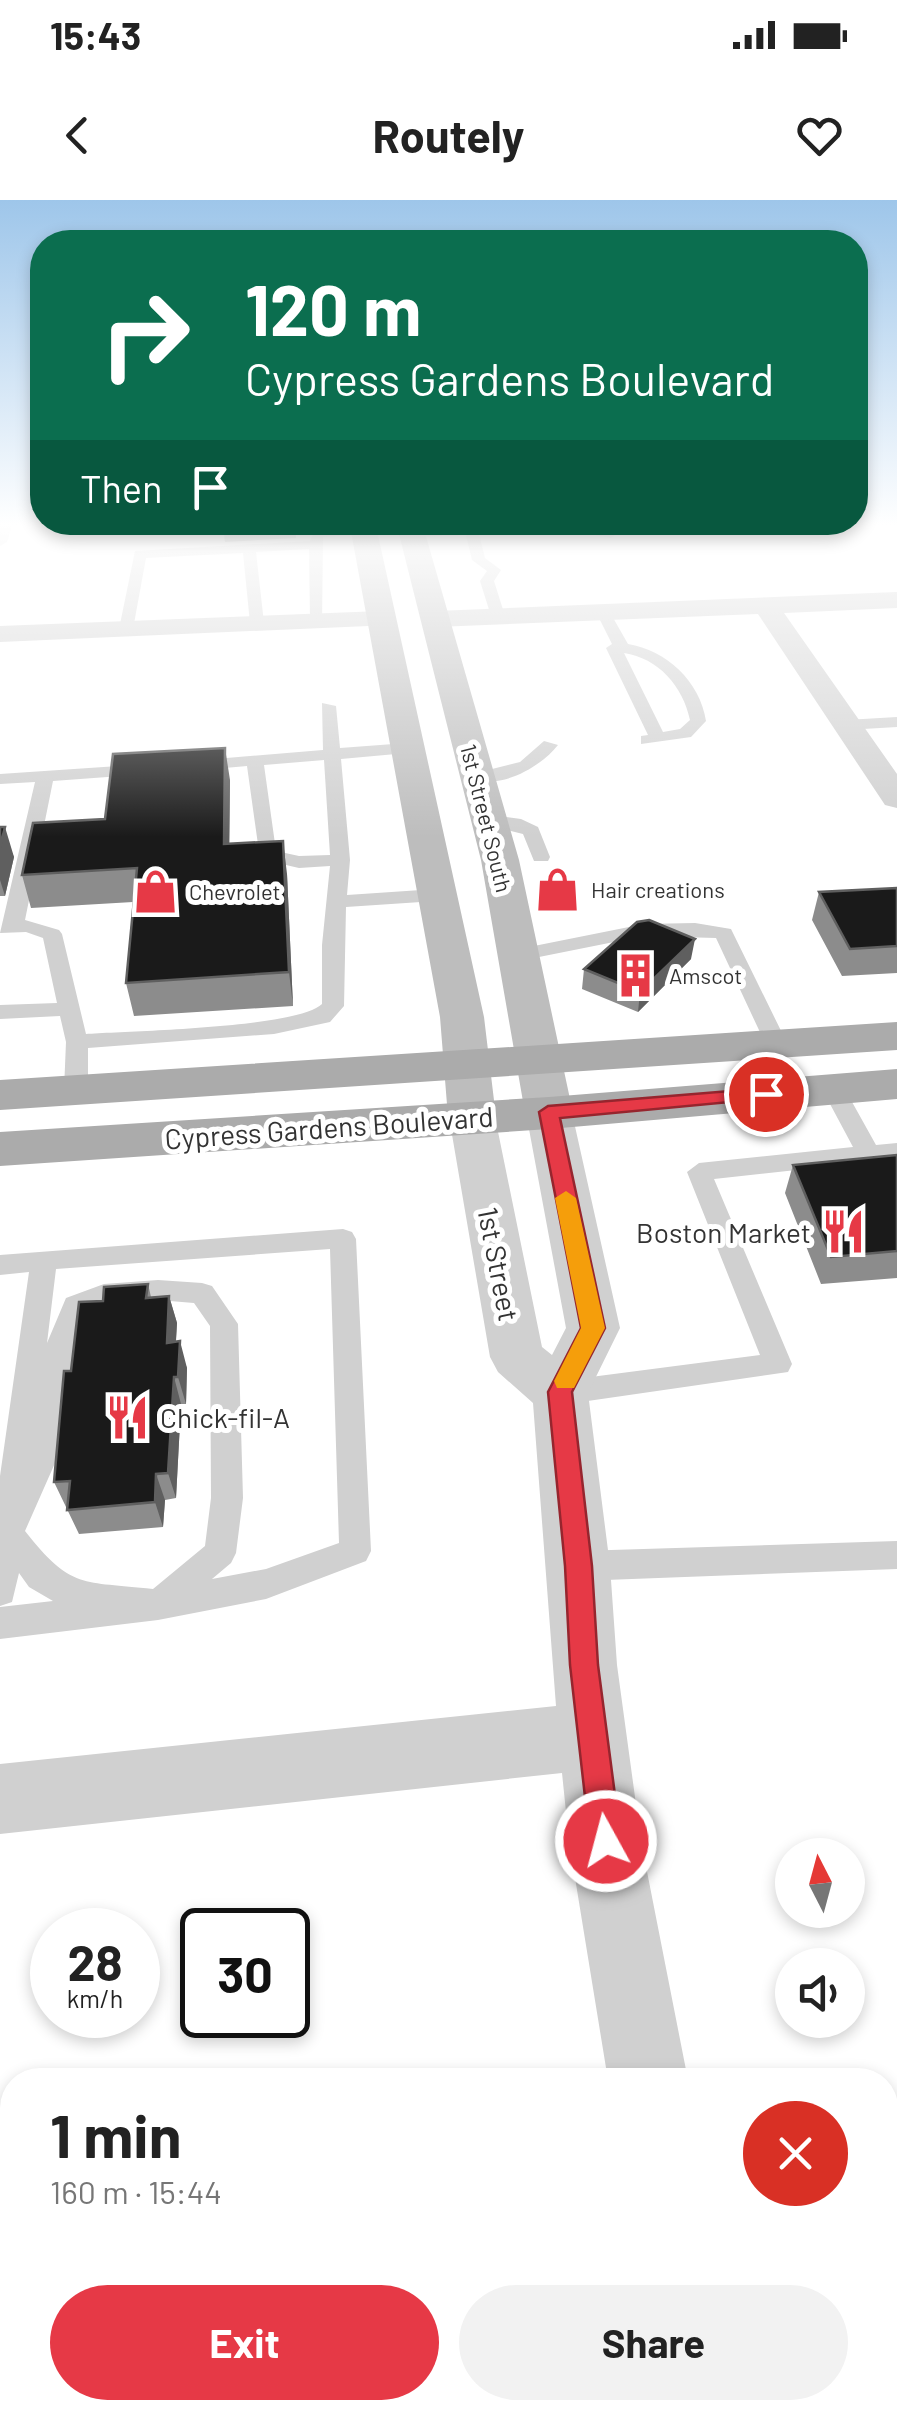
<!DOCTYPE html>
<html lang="en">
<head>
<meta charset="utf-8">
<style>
  :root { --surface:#fff; --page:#f2f2f2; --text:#222; --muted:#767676; --accent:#e63946 }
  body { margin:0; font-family:Barlow,sans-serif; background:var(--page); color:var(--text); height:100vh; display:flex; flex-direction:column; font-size:38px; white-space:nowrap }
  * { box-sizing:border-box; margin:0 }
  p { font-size:32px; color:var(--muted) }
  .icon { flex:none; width:55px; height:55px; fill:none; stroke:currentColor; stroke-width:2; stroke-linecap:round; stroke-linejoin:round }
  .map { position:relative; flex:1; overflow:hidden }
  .drawer { position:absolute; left:0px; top:1868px; width:898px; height:352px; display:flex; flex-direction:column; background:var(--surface); border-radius:40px 40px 0 0; box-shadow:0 5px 15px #0003 }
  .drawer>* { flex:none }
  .banner { position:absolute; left:30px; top:30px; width:838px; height:305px; border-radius:40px; box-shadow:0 5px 15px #0003; background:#0b6e4f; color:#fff; overflow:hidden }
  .needle { width:65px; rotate:354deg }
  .buttons { position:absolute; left:775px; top:1638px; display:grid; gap:20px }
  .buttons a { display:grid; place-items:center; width:90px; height:90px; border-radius:50%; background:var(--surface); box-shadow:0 5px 15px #0003; font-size:50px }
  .speed { position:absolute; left:30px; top:1708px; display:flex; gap:20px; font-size:50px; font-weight:700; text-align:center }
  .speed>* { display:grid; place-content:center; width:130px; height:130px; border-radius:50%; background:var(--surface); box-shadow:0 5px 15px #0003; line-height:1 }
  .speed small { font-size:25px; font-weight:400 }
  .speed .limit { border:5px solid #111; border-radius:15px; background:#fff; color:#111 }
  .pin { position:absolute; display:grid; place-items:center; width:85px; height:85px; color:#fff; margin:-42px; border:5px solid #fff; border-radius:50%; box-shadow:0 2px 10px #0007 }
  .me { position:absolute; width:110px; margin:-55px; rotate:353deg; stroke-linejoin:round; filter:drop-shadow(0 0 8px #0008) }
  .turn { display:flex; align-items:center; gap:35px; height:210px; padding:0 50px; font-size:45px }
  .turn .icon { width:130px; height:130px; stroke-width:2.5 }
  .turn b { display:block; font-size:70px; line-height:85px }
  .then { display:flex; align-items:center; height:95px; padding:0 50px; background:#0003; gap:20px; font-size:38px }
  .round { display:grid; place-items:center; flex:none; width:105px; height:105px; border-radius:52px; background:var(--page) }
  .headline { display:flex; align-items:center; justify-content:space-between; height:170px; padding:0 50px }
  h1 { font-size:60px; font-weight:700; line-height:75px }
  .cta { display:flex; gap:20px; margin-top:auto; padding:20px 50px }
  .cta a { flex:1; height:115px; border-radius:60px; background:var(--accent); color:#fff; font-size:40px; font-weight:700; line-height:115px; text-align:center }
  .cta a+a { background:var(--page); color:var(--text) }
  .status { display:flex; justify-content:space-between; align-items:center; height:70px; padding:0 50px; background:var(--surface); direction:ltr }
  .status svg { height:28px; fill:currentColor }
  header { display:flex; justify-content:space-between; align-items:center; height:130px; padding:0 50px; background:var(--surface); font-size:45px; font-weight:700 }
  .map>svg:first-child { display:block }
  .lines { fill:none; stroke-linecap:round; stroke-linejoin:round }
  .service { fill:#d0d0d0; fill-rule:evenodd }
  .minor { fill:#d0d0d0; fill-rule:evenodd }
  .secondary { fill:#bdbdbd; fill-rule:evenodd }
  .primary { fill:#ababab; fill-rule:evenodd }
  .wall { fill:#8c8c8c }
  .shaded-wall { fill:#5f5f5f }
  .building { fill:#1a1a1a; stroke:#5f5f5f; stroke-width:2.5 }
  .route { fill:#e63946; stroke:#96252e; stroke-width:2.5 }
  .slow { fill:#f59e0b }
  .labels { text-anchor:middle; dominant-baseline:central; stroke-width:10; stroke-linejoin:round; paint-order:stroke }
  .far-street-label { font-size:22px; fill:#333; stroke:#fff }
  .far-poi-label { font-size:22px; fill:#333; stroke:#fff; text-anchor:start }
  .street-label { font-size:28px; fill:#333; stroke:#fff }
  .poi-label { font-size:28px; fill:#333; stroke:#fff; text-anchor:end }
</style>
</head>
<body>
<div class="status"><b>15:43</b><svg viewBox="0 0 49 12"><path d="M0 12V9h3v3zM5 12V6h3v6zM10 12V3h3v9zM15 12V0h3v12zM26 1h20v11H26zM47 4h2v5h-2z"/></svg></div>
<header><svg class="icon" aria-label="back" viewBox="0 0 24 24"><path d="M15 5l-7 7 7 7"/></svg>Routely<svg class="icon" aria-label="heart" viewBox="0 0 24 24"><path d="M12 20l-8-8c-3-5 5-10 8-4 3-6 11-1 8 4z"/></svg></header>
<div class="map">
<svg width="897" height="2218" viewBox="0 0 897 2218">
  <rect width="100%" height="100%" fill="#fff"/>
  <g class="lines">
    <path class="service" d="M0,326H12L7,342L0,346Z
      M495,326H599L617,334L611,338L572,331L479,334L485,358L501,370L494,381L505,416L498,420L491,416L480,381L487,371L472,360L466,335L412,337L406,333L412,329Z
      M364,327L369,328V334L323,337L322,423L310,420L309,349L256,352L264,423L257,427L250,423L243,353L146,358L133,429L126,433L119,429L135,351L310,341L315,330Z
      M598,409H608L628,444C666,450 700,481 706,521L691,537L641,544V536L648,535L606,448L612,444L596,412ZM624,453C658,458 683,486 690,520L680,529L663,532Z
      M322,503L336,506L340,548L407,543L415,548L407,553L341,559L350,660L347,695L436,689L446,695L436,701L346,707L344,806L330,822L274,834L88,848V890L76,898L68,895L64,890L66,842L60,816L0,819V805L57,803L43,738L26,732L0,733L35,582L0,584V574L148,564L157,569L148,574L53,581L25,720L59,730L62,734L86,834C128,831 298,828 322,804V745L330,666L299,668L260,659L247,566L191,571L182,566L191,561L323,550ZM324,560L330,655L299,656L276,651L264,565Z
      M897,517V527L846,530L838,525L846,520Z
      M544,541L558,545C541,567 495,594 468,575L520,562Z
      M490,615L521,619L538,627L550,657L548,661H534L523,634L484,624V616Z
      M695,723L731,729L787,843L784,848L776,850L765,843L716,738L644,736L519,761L509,755L519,749L644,724Z
      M834,881L842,884L876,945L897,943V959L714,979L792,1164L788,1172L560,1205L550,1201L545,1193L550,1185L560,1181L760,1155L687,972L699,963L853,947L822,889Z
      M343,1029L352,1032L356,1039L371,1351L366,1361L266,1399L158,1420L0,1439V1407L53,1401L29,1387L19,1373L12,1402L0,1406V1276L29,1072L0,1075V1055ZM330,1049L339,1343L266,1369L212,1379L231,1363L236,1353L243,1298L238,1124L212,1086L202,1083L158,1080L104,1084L66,1098L47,1143L56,1069ZM158,1100L194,1103L210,1126L211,1298L205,1346L153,1389C83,1381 71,1390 25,1331L59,1254L74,1146L87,1112L106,1104Z
      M897,1341V1369L579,1381L568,1376L563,1366L568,1356L579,1351Z"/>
    <path class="minor" d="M897,392V408L784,413L897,574V608L885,605L758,414L436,427L422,419L436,411Z
      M381,411L395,419L391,425L0,442V426Z
      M549,898L565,902L572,913L620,1128L588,1193L610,1366L617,1465L641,1641L688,1880H608L569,1641L562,1573L0,1634V1564L556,1506L533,1203L498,1172L490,1157L449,917L456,906L472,902L488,906L495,917L542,1147L552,1155L566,1128L526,913L533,902Z
      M660,2208H752L754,2218H662Z"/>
    <path class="secondary" d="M350,326H376L484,817L496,917L489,928L472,933L455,928L448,917L440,817Z
      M397,326H423L519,660L573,913L566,924L549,929L532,924L525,913L481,660Z"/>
    <path class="primary" d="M897,822V850L0,910V880Z
      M897,869V899L549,929L0,966V932L549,897Z"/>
  </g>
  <path class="wall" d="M223,326H296V338L225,342Z
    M230,580L229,644L287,674L293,806L134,816L126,783L133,702L31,708L22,675L105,619Z
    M0,627L14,657L5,696H0Z
    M897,688V773L842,776L812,720L819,692Z
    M691,759L638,812L582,789L584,769Z
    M897,955V1078L821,1084L785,993L793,965Z
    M148,1084L151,1097L169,1096L177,1123L176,1142L187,1168L186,1204H181L176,1298L165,1300L163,1327L79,1334L54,1282L71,1171L103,1101Z"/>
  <path class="shaded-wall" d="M225,548L230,580L229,677L224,644Z
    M5,627L14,657L5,696L0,680V647Z
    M283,641L287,674L293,806L289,772Z
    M695,739L691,759L638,812L640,792Z
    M169,1096L177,1123L174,1169L167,1143Z
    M180,1141L187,1168L186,1204L178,1177Z
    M174,1177L181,1204L176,1298L168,1273Z
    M156,1274L165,1300L163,1327L155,1302Z"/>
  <path class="building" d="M225,548L224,644L283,641L289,772L126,783L137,668L22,675L33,623L105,619L113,554Z
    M0,627H5L0,647Z
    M897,688V746L850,749L819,692Z
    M649,720L695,739L640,792L584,769L637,722Z
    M897,955V1051L831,1057L793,965Z
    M148,1084L146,1098L169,1096L167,1143L180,1141L178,1177H174L168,1273L156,1274L155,1302L67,1310L70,1281L54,1282L64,1171H71L79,1102L103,1101L104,1087Z"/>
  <linearGradient id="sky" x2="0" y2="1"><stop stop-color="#9ec6ea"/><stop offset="0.51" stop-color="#fff"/><stop offset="1" stop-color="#fff" stop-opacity="0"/></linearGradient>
  <rect width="897" height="637" fill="url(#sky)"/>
  <path class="route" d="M766,888L776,894L773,898L560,918L605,1128L572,1192L592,1366L598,1465L621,1641L616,1652L606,1656L595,1652L590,1641L570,1465L565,1366L548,1192L581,1128L539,912L548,906Z"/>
  <path class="slow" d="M566,991L576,998L605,1128L574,1188H557L554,1181L581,1128L555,998Z"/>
  <defs>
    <symbol id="shop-bare" viewBox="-9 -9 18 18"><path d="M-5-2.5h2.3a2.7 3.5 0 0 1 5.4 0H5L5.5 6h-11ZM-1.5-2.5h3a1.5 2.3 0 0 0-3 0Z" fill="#e63946" stroke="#fff" stroke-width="2.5" paint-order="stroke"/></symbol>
    <symbol id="building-bare" viewBox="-9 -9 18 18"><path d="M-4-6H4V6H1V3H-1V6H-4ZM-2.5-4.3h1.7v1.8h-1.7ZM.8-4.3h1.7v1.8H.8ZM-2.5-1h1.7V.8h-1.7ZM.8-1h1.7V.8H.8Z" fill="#e63946" stroke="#fff" stroke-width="2.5" paint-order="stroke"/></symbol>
    <symbol id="restaurant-bare" viewBox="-9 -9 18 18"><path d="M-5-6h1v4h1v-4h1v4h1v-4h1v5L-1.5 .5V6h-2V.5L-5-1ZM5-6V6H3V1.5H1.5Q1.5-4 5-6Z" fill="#e63946" stroke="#fff" stroke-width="2.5" paint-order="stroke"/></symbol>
  </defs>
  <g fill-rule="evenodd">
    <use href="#shop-bare" x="526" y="658" width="63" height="63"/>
    <use href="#shop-bare" x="124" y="660" width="63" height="63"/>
    <use href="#building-bare" x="604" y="744" width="63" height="63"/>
    <use href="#restaurant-bare" x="812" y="1000" width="63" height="63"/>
    <use href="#restaurant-bare" x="96" y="1186" width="63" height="63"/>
  </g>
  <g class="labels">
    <g class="far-street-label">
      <text transform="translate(487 618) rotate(76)">1st Street South</text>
    </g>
    <g class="far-poi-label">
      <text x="591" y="689">Hair creations</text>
      <text x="189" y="691">Chevrolet</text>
      <text x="669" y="775">Amscot</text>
    </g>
    <g class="street-label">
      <text transform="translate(329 927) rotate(-4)">Cypress Gardens Boulevard</text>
      <text transform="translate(499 1064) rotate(79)">1st Street</text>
    </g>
    <g class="poi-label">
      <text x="811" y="1032">Boston Market</text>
      <text x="160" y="1217" text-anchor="start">Chick-fil-A</text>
    </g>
  </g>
</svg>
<div class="buttons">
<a><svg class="needle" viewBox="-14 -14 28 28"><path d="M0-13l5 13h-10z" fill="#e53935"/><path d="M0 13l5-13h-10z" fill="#767676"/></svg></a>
<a><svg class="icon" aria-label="sound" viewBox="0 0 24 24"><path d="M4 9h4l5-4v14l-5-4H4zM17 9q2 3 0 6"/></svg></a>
</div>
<div class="speed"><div>28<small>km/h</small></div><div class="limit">30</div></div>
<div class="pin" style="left:766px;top:894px;background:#d93025"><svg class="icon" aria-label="arrive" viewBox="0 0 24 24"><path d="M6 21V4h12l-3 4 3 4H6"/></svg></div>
<svg class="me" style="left:606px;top:1641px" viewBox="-20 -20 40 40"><circle r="17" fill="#e63946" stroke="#fff" stroke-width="3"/><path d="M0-11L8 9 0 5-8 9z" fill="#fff"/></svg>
<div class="banner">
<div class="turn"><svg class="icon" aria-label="right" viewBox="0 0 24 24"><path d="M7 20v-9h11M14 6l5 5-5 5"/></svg><div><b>120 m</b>Cypress Gardens Boulevard</div></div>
<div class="then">Then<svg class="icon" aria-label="arrive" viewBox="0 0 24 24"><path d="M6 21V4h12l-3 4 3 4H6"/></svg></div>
</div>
<section class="drawer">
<div class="headline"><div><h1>1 min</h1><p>160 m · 15:44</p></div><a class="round" style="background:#d93025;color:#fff"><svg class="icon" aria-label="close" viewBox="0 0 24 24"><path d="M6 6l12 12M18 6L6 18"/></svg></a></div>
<div class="cta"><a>Exit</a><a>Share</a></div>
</section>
</div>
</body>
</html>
